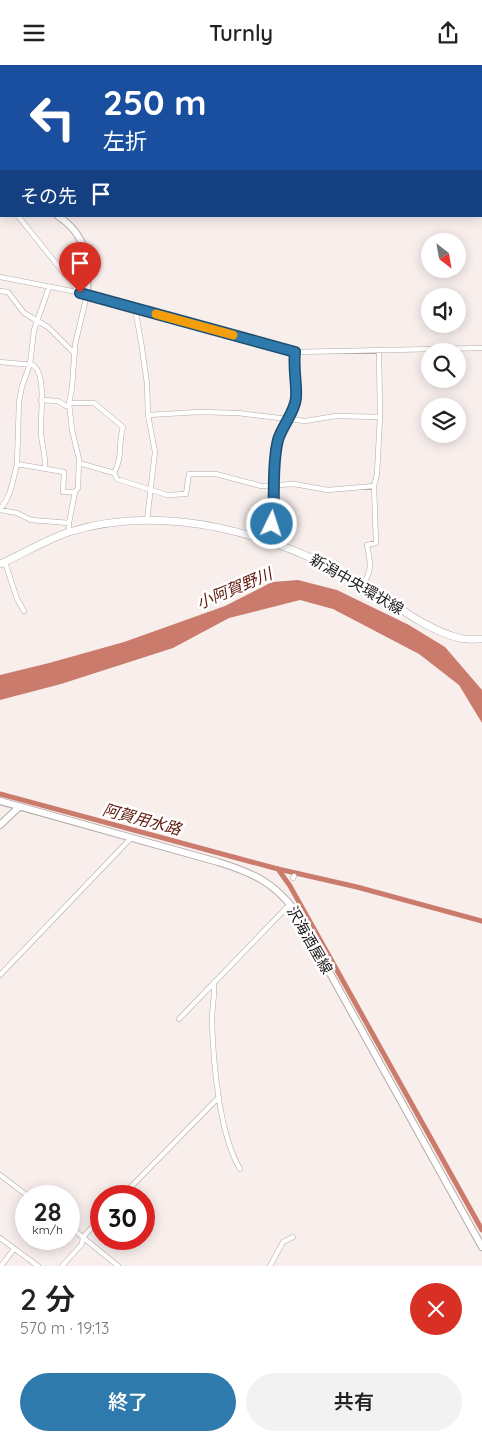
<!DOCTYPE html>
<html lang="ja">
<head>
<meta charset="utf-8">
<style>
  :root { --surface:#fff; --page:#f2f2f2; --text:#222; --muted:#767676; --accent:#2e7aad }
  body { margin:0; font-family:Quicksand,"Noto Sans JP",sans-serif; background:var(--page); color:var(--text); height:100vh; display:flex; flex-direction:column; font-size:19px; white-space:nowrap }
  * { box-sizing:border-box; margin:0 }
  p { font-size:16px; color:var(--muted) }
  .icon { flex:none; width:28px; height:28px; fill:none; stroke:currentColor; stroke-width:2; stroke-linecap:round; stroke-linejoin:round }
  .map { position:relative; height:1201px; overflow:hidden }
  .drawer { display:flex; flex-direction:column; background:var(--surface); flex:1 }
  .drawer>* { flex:none }
  .guide { position:absolute; left:0px; top:0px; width:482px; height:152px; box-shadow:0 2px 12px #0003; background:#1a4fa0; color:#fff; overflow:hidden }
  .needle { width:32px; rotate:149deg }
  .tools { position:absolute; left:421px; top:168px; display:grid; gap:10px }
  .tools a { display:grid; place-items:center; width:45px; height:45px; border-radius:50%; background:var(--surface); box-shadow:0 2px 12px #0003; font-size:25px }
  .speed { position:absolute; left:15px; top:1120px; display:flex; gap:10px; font-size:25px; font-weight:700; text-align:center }
  .speed>* { display:grid; place-content:center; width:65px; height:65px; border-radius:50%; background:var(--surface); box-shadow:0 2px 12px #0003; line-height:1 }
  .speed small { font-size:12px; font-weight:400 }
  .speed .limit { border:8px solid #d22; background:#fff; color:#111 }
  .pin { position:absolute; display:grid; place-items:center; width:42px; height:42px; color:#fff; margin:-51px -21px; border-radius:50% 50% 50% 0; rotate:-45deg; box-shadow:0 0 5px #0007 }
  .pin .icon { rotate:45deg }
  .me { position:absolute; width:55px; margin:-28px; rotate:4deg; stroke-linejoin:round; filter:drop-shadow(0 0 4px #0008) }
  .turn { display:flex; align-items:center; gap:18px; height:105px; padding:0 20px; font-size:22px }
  .turn .icon { width:65px; height:65px; stroke-width:2.5 }
  .turn b { display:block; font-size:35px; line-height:42px }
  .then { display:flex; align-items:center; height:48px; padding:0 20px; background:#0003; gap:10px; font-size:19px }
  .round { display:grid; place-items:center; flex:none; width:52px; height:52px; border-radius:26px; background:var(--page) }
  .head { display:flex; align-items:center; justify-content:space-between; height:85px; padding:0 20px }
  h1 { font-size:30px; font-weight:600; line-height:38px }
  .button { display:flex; gap:10px; margin-top:auto; padding:10px 20px }
  .button a { flex:1; height:58px; border-radius:30px; background:var(--accent); color:#fff; font-size:20px; font-weight:600; line-height:58px; text-align:center }
  .button a+a { background:var(--page); color:var(--text) }
  header { display:flex; justify-content:space-between; align-items:center; height:65px; padding:0 20px; background:var(--surface); font-size:22px; font-weight:600 }
  .map>svg:first-child { display:block }
  .water { fill:#cb7b6b }
  .lines { fill:none; stroke-linecap:round; stroke-linejoin:round }
  .canal { stroke:#cb7b6b; stroke-width:5 }
  .street-casing { stroke:#b3aba9; stroke-width:5.5 }
  .secondary-casing { stroke:#b3aba9; stroke-width:8 }
  .primary-casing { stroke:#b3aba9; stroke-width:8 }
  .street { stroke:#fff; stroke-width:4.5 }
  .secondary { stroke:#fff; stroke-width:6 }
  .primary { stroke:#fff; stroke-width:7 }
  .route-casing { stroke:#1e4f70; stroke-width:12 }
  .route { stroke:#2e7aad; stroke-width:9 }
  .slow { stroke:#f59e0b; stroke-width:9 }
  .labels { text-anchor:middle; dominant-baseline:central; stroke-width:5; stroke-linejoin:round; paint-order:stroke }
  .street-label { font-size:15px; fill:#1d1919; stroke:#fff }
  .water-label { font-size:16px; font-style:italic; fill:#60180c; stroke:#fff }
</style>
</head>
<body>
<header><svg class="icon" aria-label="menu" viewBox="0 0 24 24"><path d="M4 6h16M4 12h16M4 18h16"/></svg>Turnly<svg class="icon" aria-label="share" viewBox="0 0 24 24"><path d="M12 15V3M7 8l5-5 5 5M5 13v7h14v-7"/></svg></header>
<div class="map">
<svg width="482" height="1201" viewBox="0 0 482 1201">
  <rect width="100%" height="100%" fill="#f8efed"/>
  <path class="water" d="M298,515L337,525L409,560L445,582L482,625V658L459,620L419,589L333,544L300,535L229,553L173,583L61,619L0,635V610L49,598L124,577L225,541L272,517Z"/>
  <g class="lines">
    <path class="canal" d="M0,729L278,804L357,822L482,856
      M278,804L290,821L482,1165"/>
    <defs>
      <path id="street" d="M18,151L63,207L87,205
        M63,207L80,228
        M0,212L87,229L295,287L482,283
        M0,226L8,227L24,248L48,262L75,289
        M135,243L142,283L147,319L148,350L155,387L147,455
        M0,297L33,300C47,309 40,352 41,369C42,381 46,392 45,404
        M41,335L58,336L66,341H69
        M69,338H94L123,362C118,377 123,393 114,408
        M148,350L199,347L238,348L305,356L336,351L380,352
        M79,398L114,408L117,414L167,430L186,429L189,409H216L261,421L294,419L328,425L374,421
        M17,399L19,337L22,321L30,299L34,265L49,222
        M0,444C11,432 13,415 17,399L64,407L63,427H75
        M0,445L17,448L31,455L69,458
        M69,467V458L75,427L78,423L79,394L72,365L69,338L72,323L75,280L87,229
        M270,478L275,439L273,421L274,397L278,374L296,335L295,287
        M5,497L17,534L24,546
        M363,520C373,503 370,498 367,480L376,478L374,421L377,409L380,352L379,285
        M293,813L294,811
        M0,910L131,773
        M214,917C215,930 212,942 212,955C213,996 219,1069 240,1104
        M179,954L290,839
        M0,1110L28,1131
        M122,1131L219,1032
        M69,1161L118,1201
        M0,1173L38,1201
        M1,1201L14,1184
        M62,1201L82,1179L83,1172L101,1153
        M270,1201L283,1177L293,1172"/>
      <path id="secondary" d="M0,121L1,122
        M58,151C88,171 89,196 87,229
        M0,736L218,797C253,808 274,817 296,847L482,1182
        M0,760L19,742"/>
      <path id="primary" d="M0,499C23,489 45,475 69,467C167,437 277,469 363,520C394,538 424,564 459,573C466,575 475,574 482,574"/>
    </defs>
    <use href="#street" class="street-casing"/>
    <use href="#secondary" class="secondary-casing"/>
    <use href="#primary" class="primary-casing"/>
    <use href="#street" class="street"/>
    <use href="#secondary" class="secondary"/>
    <use href="#primary" class="primary"/>
  </g>
  <g class="lines">
    <defs>
      <path id="route" d="M80,228L295,287C293,302 297,318 296,333C295,347 282,361 278,375C271,403 276,431 272,459"/>
    </defs>
    <use href="#route" class="route-casing"/>
    <use href="#route" class="route"/>
    <path class="slow" d="M156,249L233,270"/>
  </g>
  <g class="labels">
    <g class="street-label">
      <text transform="translate(357 519) rotate(30)">新潟中央環状線</text>
      <text transform="translate(310 875) rotate(60)">沢海酒屋線</text>
    </g>
    <g class="water-label">
      <text transform="translate(234 523) rotate(-23)">小阿賀野川</text>
      <text transform="translate(142 754) rotate(15)">阿賀用水路</text>
    </g>
  </g>
</svg>
<div class="tools">
<a><svg class="needle" viewBox="-14 -14 28 28"><path d="M0-13l5 13h-10z" fill="#e53935"/><path d="M0 13l5-13h-10z" fill="#767676"/></svg></a>
<a><svg class="icon" aria-label="sound" viewBox="0 0 24 24"><path d="M4 9h4l5-4v14l-5-4H4zM17 9q2 3 0 6"/></svg></a>
<a><svg class="icon" aria-label="search" viewBox="0 0 24 24"><circle cx="10" cy="10" r="6"/><path d="M15 15l6 6"/></svg></a>
<a><svg class="icon" aria-label="layers" viewBox="0 0 24 24"><path d="M12 4l9 5-9 5-9-5zM3 14l9 5 9-5"/></svg></a>
</div>
<div class="speed"><div>28<small>km/h</small></div><div class="limit">30</div></div>
<div class="pin" style="left:80px;top:228px;background:#d93025"><svg class="icon" aria-label="arrive" viewBox="0 0 24 24"><path d="M6 21V4h12l-3 4 3 4H6"/></svg></div>
<svg class="me" style="left:272px;top:459px" viewBox="-20 -20 40 40"><circle r="17" fill="#2e7aad" stroke="#fff" stroke-width="3"/><path d="M0-11L8 9 0 5-8 9z" fill="#fff"/></svg>
<div class="guide">
<div class="turn"><svg class="icon" aria-label="left" viewBox="0 0 24 24"><path d="M17 20v-9H6M10 6l-5 5 5 5"/></svg><div><b>250 m</b>左折</div></div>
<div class="then">その先<svg class="icon" aria-label="arrive" viewBox="0 0 24 24"><path d="M6 21V4h12l-3 4 3 4H6"/></svg></div>
</div>
</div>
<section class="drawer">
<div class="head"><div><h1>2 分</h1><p>570 m · 19:13</p></div><a class="round" style="background:#d93025;color:#fff"><svg class="icon" aria-label="close" viewBox="0 0 24 24"><path d="M6 6l12 12M18 6L6 18"/></svg></a></div>
<div class="button"><a>終了</a><a>共有</a></div>
</section>
</body>
</html>
